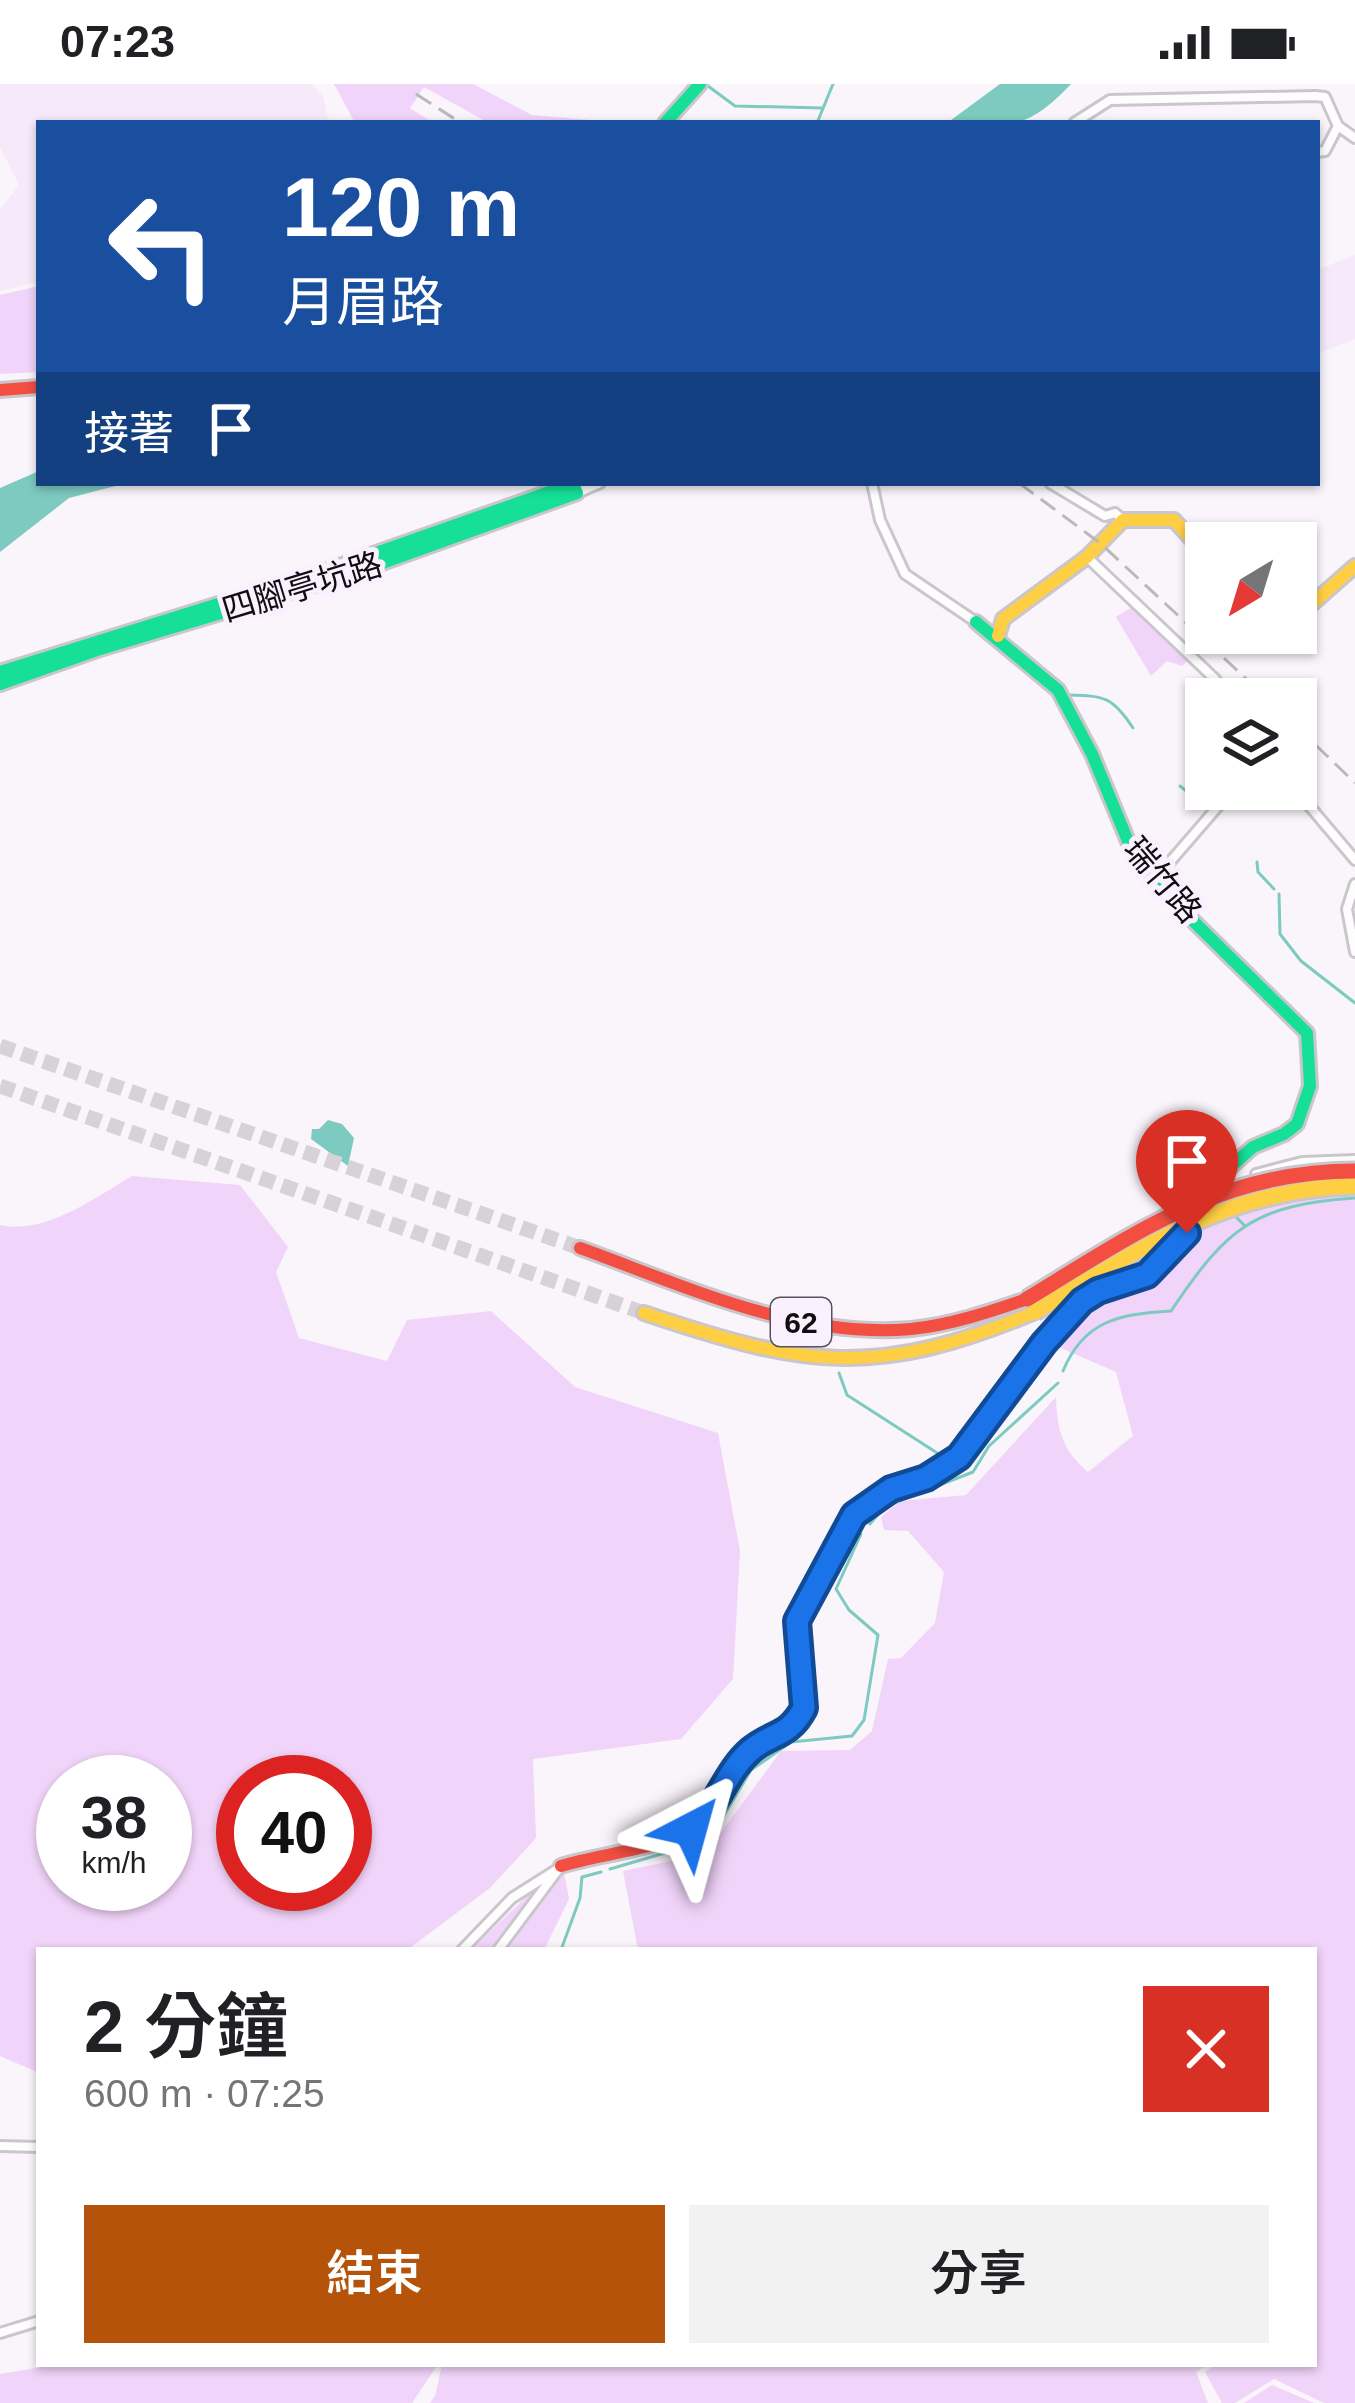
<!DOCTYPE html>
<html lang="zh-TW">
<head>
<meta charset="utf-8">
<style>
  :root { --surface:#fff; --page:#f2f2f2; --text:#202124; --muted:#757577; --accent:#b45309 }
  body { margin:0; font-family:Arial,"Noto Sans TC",sans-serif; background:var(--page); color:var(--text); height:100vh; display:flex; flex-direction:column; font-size:45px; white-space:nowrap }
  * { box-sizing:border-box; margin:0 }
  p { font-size:39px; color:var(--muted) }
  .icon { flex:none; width:66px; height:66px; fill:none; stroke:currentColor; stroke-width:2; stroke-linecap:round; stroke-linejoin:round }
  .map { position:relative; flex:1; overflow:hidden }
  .details { position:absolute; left:36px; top:1863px; width:1281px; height:420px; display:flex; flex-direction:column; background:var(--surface); border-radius:0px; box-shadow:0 3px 9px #0004 }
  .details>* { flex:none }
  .guide { position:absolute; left:36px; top:36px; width:1284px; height:366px; border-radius:0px; box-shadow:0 3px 9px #0004; background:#1a4fa0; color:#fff; overflow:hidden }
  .needle { width:78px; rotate:218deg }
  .buttons { position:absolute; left:1185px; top:438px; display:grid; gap:24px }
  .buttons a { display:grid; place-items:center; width:132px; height:132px; border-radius:0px; background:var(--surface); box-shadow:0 3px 9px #0004; font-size:60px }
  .speed { position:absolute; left:36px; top:1671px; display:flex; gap:24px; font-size:60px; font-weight:700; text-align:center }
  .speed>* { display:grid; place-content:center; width:156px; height:156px; border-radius:50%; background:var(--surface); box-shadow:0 3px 9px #0004; line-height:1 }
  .speed small { font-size:30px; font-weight:400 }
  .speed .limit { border:18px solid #d22; background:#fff; color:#111 }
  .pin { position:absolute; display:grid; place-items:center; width:102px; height:102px; color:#fff; margin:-123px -51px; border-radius:50% 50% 50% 0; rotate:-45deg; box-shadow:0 0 12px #0007 }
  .pin .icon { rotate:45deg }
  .me { position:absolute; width:132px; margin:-66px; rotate:39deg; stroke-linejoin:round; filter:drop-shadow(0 0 9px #0008) }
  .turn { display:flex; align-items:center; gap:42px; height:252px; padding:0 48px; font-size:54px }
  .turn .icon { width:156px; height:156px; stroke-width:2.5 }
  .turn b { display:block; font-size:84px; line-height:102px }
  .then { display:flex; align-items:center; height:114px; padding:0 48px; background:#0003; gap:24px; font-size:45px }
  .round { display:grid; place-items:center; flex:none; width:126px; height:126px; border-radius:0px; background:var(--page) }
  .head { display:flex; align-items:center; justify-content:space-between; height:204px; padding:0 48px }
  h1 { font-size:72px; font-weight:600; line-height:90px }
  .button { display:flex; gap:24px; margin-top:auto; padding:24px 48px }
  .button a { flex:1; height:138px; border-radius:0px; background:var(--accent); color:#fff; font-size:48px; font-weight:600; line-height:138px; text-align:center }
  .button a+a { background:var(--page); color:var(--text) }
  .status { display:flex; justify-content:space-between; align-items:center; height:84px; padding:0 60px; background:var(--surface); direction:ltr }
  .status svg { height:33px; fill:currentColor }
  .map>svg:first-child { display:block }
  .built { fill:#f6eafa }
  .green { fill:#f1d4f9; fill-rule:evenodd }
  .water { fill:#7dcbc0 }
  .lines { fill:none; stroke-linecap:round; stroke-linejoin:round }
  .stream { stroke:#7dcbc0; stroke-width:3 }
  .highway-tunnel { stroke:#d7d1d8; stroke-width:15; stroke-dasharray:15 8; stroke-linecap:butt }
  .street-casing { stroke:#cbc6cc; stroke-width:14 }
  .fast-casing { stroke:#cbc6cc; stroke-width:18 }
  .slow-casing { stroke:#cbc6cc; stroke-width:18 }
  .jam-casing { stroke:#cbc6cc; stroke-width:18 }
  .street { stroke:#fefdfe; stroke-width:8 }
  .fast { stroke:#16e098; stroke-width:12 }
  .slow { stroke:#ffcf43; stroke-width:12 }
  .jam { stroke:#f24e42; stroke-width:12 }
  .rail { stroke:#bab9ba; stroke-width:3; stroke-dasharray:18 9; stroke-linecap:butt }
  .slow-bridge-casing { stroke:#cbc6cc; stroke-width:21; stroke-linecap:butt }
  .jam-bridge-casing { stroke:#cbc6cc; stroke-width:21; stroke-linecap:butt }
  .slow-bridge { stroke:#ffcf43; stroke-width:15 }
  .jam-bridge { stroke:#f24e42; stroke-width:15 }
  .route-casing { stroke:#114b97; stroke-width:30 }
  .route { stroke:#1a73e8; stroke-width:21 }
  .labels { text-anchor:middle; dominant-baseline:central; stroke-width:10; stroke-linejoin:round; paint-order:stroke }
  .shield { fill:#fbf1fe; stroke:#575159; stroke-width:3 }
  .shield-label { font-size:30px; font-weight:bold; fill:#110d12 }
  .street-label { font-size:33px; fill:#110d12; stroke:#fbf1fe }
</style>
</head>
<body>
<div class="status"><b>07:23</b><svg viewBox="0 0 49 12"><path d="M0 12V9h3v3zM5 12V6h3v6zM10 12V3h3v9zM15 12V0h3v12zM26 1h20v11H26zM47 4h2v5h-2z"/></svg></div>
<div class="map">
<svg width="1355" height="2319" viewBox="0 0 1355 2319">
  <rect width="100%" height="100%" fill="#faf4fb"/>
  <path class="built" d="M0,0H311L323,12L329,39H39V197L0,207V126L19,101L0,63Z
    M1355,171V255L1317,270V186Z"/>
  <path class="green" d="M334,0H473L532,31L626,39H489L424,3L410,24L433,39H355Z
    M39,202V288L0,290V211Z
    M1134,522L1189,575L1182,582L1167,577L1151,592L1116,533Z
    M132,1092L240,1101L288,1163L276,1188L299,1254L387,1277L407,1236L491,1227L575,1303L718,1349L740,1467L733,1595L681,1655L533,1675L536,1754L490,1804L407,1866H39V1989L0,1972V1141C46,1151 94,1114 132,1092ZM63,1698H165V1800H63ZM243,1698H345V1800H243Z
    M1328,1107L1355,1110V2319H1324L1274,2295L1235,2319H1222L1205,2288L1217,2280H1314V1866H638L623,1787L705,1770L781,1667L850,1666L872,1647L888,1575L901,1574L935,1539L944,1488L908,1447L884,1446L881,1433L900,1417L966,1411L1056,1313C1057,1346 1062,1366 1088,1388L1133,1352L1116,1288L1056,1262L1098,1211L1148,1195L1188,1153L1242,1127Z
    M564,1788L569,1815L544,1866H471L533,1806Z
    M60,2280H438L412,2319H0V2290Z
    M442,2280H1208L1196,2288L1208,2319H430L435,2312Z
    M1272,2301L1314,2319H1244Z"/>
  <path class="water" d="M1000,0H1071C1023,50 1013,39 947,39Z
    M39,387V399H127L69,414L0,468V404Z
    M328,1036L342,1040L354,1054L348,1082L311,1055L312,1045H319Z"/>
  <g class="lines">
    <path class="stream" d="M708,2L735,22L823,24
      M817,39L833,0
      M1068,611C1104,612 1112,612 1133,644
      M1180,702L1206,723
      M1257,778L1258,788L1274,805
      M1279,810L1280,850L1301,877L1355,919
      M1162,1073L1207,1100
      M1231,1128L1245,1142
      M1063,1287C1084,1236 1120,1230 1171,1227C1227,1144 1253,1121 1355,1114
      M839,1289L847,1311L945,1374
      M870,1440L884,1423L973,1388L989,1362L1058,1299
      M610,1785L692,1761L723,1733L751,1686L791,1658L852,1652L864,1636L878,1551L849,1526L836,1505L861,1450
      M561,1866L580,1814L582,1793L601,1788"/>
    <path class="highway-tunnel" d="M0,962L580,1164
      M0,1002L644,1229"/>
    <defs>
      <path id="street" d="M1074,39L1110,16L1315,12L1325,13L1338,42L1355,54
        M1317,68L1325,67L1338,42
        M872,399L880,436L905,490L976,538
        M1050,399L1105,432L1115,429L1122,435
        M577,409L600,399
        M1087,473L1215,595L1229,615
        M1295,705L1355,776
        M1157,793L1233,705
        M1355,800L1347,825L1355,868
        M1256,1090L1302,1078L1355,1076
        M462,1866L512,1814L561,1783
        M498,1866L560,1783
        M0,2062L39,2063
        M0,2249L39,2237"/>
      <path id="fast" d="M665,39L700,0
        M976,538L1058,606L1092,670L1130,762L1179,823L1307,949L1310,1002L1297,1040L1284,1050L1253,1063L1217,1095
        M1274,549H1281
        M0,588L331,485L572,400
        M0,600L97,566L354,489L577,409L572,399
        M886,1408L942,1386L959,1373L1044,1259L1082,1218L1098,1207L1147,1191L1187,1149"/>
      <path id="slow" d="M1296,534L1355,482
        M998,552L1003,535L1087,473L1123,436H1174L1206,471
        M644,1229C804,1283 875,1295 1035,1228"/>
      <path id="jam" d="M0,306L39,303
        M580,1164C685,1202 797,1255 911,1245C951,1241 989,1228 1027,1215
        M561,1782C605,1768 670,1766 704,1735C724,1716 731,1682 753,1665C773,1648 787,1654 804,1625L797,1537L840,1453L869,1417L886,1408"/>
    </defs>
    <use href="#street" class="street-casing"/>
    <use href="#fast" class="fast-casing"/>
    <use href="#slow" class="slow-casing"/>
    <use href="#jam" class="jam-casing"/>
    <use href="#street" class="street"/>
    <use href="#fast" class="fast"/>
    <use href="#slow" class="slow"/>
    <use href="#jam" class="jam"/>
    <path class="rail" d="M416,10L461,39
      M1019,399L1100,459L1268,615
      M1296,642L1355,699"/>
    <defs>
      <path id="slow-bridge" d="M1035,1228C1142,1164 1225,1105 1355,1102"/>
      <path id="jam-bridge" d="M1027,1215C1137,1148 1222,1087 1355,1087"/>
    </defs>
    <use href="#slow-bridge" class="slow-bridge-casing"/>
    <use href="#jam-bridge" class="jam-bridge-casing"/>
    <use href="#slow-bridge" class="slow-bridge"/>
    <use href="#jam-bridge" class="jam-bridge"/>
  </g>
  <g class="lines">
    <defs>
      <path id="route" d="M691,1745C718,1724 725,1688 751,1666C771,1649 789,1653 804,1624L797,1537L854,1431L891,1405L926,1394L959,1373L1044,1259L1082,1217L1098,1207L1147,1191L1187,1149"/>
    </defs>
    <use href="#route" class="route-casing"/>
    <use href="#route" class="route"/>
  </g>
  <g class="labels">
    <rect class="shield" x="771" y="1214" width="60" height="48" rx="9"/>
    <g class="shield-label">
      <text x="801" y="1238">62</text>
    </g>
    <g class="street-label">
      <text transform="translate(302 503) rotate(-17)">四腳亭坑路</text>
      <text transform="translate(1163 796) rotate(50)">瑞竹路</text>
    </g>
  </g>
</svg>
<div class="buttons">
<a><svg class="needle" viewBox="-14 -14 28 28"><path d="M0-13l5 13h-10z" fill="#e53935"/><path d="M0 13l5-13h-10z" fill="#757577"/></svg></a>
<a><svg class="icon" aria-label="layers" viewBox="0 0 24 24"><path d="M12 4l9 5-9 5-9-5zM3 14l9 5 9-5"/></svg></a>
</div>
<div class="speed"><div>38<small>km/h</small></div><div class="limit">40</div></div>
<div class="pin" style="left:1187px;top:1149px;background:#d93025"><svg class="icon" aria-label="arrive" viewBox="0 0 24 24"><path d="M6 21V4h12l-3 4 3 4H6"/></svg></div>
<svg class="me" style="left:691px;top:1745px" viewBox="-20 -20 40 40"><path d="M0-17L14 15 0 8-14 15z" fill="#1a73e8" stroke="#fff" stroke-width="4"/></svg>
<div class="guide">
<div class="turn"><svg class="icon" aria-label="left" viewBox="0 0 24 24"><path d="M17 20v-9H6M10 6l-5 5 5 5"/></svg><div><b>120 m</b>月眉路</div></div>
<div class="then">接著<svg class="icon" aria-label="arrive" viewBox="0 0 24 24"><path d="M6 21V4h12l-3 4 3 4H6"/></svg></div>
</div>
<section class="details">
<div class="head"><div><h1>2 分鐘</h1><p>600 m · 07:25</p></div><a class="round" style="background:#d93025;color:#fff"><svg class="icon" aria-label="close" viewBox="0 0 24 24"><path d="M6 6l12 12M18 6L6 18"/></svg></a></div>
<div class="button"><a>結束</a><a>分享</a></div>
</section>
</div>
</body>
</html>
